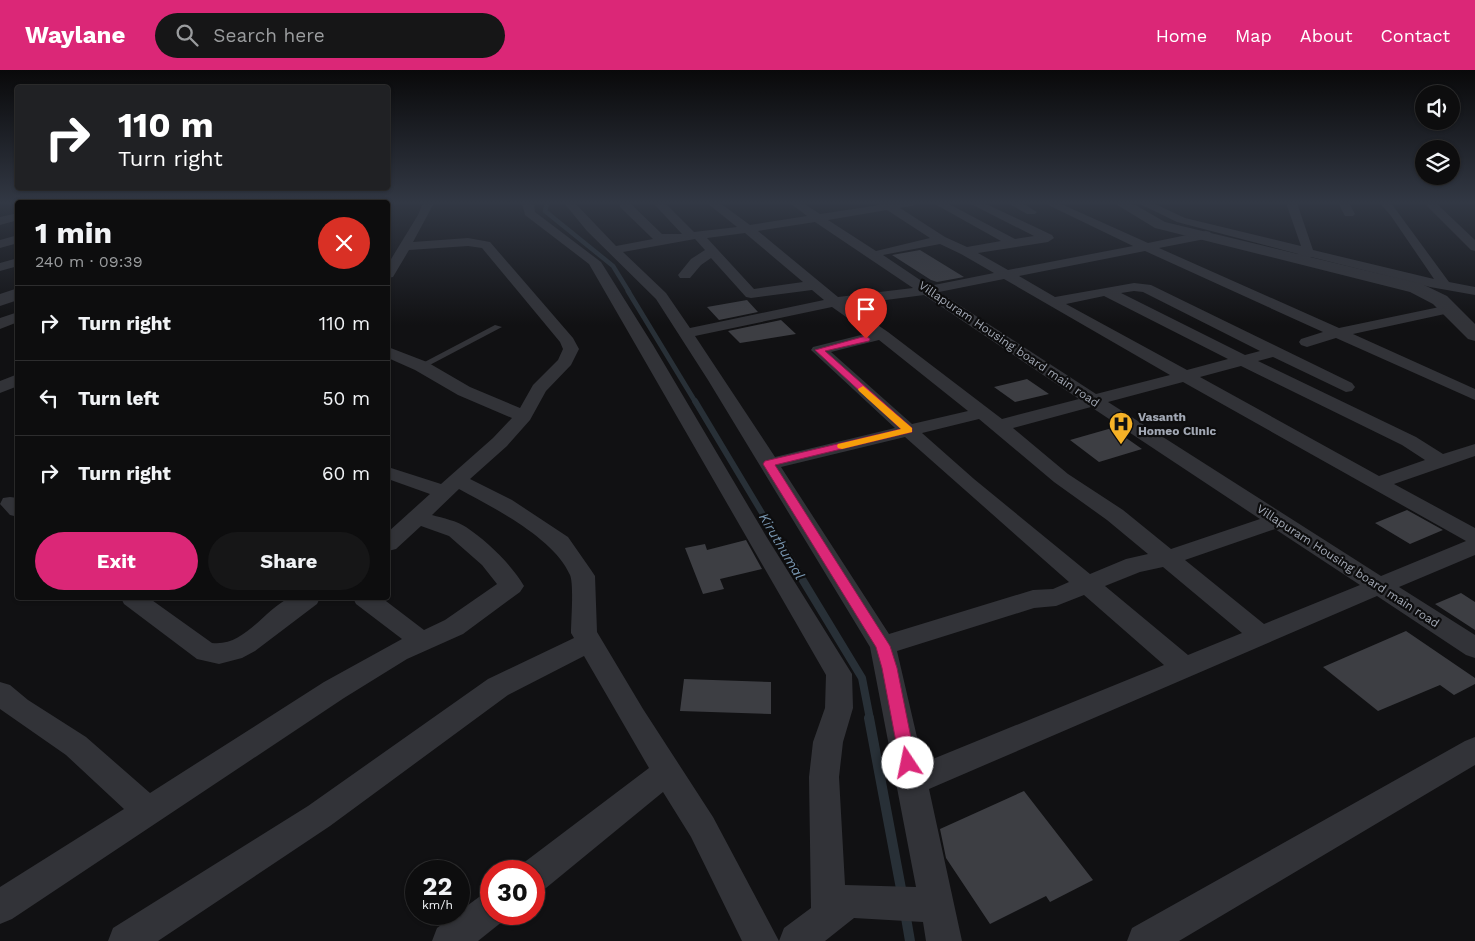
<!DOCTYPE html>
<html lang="en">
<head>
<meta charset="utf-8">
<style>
  :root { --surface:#0d0d0e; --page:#161617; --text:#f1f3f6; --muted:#9a9c9e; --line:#2d2d2e; --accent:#db2777 }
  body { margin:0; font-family:"Work Sans",sans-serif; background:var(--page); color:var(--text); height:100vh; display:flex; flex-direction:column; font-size:19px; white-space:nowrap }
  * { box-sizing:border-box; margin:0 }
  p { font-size:16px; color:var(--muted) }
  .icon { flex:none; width:28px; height:28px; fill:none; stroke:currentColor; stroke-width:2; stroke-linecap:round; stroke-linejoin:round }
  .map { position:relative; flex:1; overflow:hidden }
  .side { position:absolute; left:15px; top:130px; width:375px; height:400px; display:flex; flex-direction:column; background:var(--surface); border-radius:5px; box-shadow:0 1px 4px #0004,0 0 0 1px var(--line) }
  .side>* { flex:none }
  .banner { position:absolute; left:15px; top:15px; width:375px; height:105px; border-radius:5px; box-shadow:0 1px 4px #0004,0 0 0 1px var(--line); background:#202124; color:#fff; overflow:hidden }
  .tools { position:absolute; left:1415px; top:15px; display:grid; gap:10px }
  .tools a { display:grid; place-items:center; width:45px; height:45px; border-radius:50%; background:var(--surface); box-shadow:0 1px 4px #0004,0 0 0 1px var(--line); font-size:25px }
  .speed { position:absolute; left:405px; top:790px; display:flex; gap:10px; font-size:25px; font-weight:700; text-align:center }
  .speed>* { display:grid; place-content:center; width:65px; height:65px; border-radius:50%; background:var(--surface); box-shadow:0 1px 4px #0004,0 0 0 1px var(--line); line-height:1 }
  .speed small { font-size:12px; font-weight:400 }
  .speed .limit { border:8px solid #d22; background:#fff; color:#111 }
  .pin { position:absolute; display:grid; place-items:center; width:42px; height:42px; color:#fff; margin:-51px -21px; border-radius:50% 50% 50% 0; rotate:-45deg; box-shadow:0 0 5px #0007 }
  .pin .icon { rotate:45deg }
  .me { position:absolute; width:55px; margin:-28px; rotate:349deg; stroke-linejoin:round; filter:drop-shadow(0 0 4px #0008) }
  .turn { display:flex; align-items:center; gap:18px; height:105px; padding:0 20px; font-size:22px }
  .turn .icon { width:65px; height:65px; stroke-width:2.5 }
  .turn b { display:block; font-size:35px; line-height:42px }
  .round { display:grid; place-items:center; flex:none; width:52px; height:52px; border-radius:26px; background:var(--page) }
  .headline { display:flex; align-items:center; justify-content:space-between; height:85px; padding:0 20px }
  h1 { font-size:30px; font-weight:700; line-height:38px }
  .cta { display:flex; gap:10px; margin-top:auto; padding:10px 20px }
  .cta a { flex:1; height:58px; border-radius:30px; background:var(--accent); color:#fff; font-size:20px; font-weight:700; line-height:58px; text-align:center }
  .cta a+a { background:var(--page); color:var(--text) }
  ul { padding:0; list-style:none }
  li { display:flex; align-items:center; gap:15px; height:75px; padding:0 20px; border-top:1px solid var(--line) }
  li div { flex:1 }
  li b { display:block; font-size:19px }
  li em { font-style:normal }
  header { display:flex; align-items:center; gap:30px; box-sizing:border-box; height:70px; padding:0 25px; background:var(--accent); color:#fff }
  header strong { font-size:24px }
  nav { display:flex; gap:28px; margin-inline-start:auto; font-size:18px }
  .search { width:350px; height:45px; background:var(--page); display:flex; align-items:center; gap:12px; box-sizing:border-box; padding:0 18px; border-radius:28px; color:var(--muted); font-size:19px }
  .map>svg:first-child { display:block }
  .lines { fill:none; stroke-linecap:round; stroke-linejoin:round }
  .stream-far4 { stroke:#283037; stroke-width:4.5 }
  .stream-far3 { stroke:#283037; stroke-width:5 }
  .stream-far2 { stroke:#283037; stroke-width:6 }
  .stream-far1 { stroke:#283037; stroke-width:8 }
  .stream { stroke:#283037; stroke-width:10 }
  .building { fill:#3d3e43 }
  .service { fill:#323338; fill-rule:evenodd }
  .minor { fill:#323338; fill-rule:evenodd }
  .tertiary { fill:#323338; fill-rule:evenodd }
  .route { fill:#db2777; stroke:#8e194d }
  .slow { fill:#f59e0b }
  .labels { text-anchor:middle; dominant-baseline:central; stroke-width:4.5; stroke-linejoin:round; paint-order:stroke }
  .street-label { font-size:12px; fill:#a2a8b4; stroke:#0d0d0e }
  .poi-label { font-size:12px; font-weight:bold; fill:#a2a8b4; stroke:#0d0d0e; text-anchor:start }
  .water-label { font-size:14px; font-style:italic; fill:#7896b1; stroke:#0d0d0e }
</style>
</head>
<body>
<header>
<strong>Waylane</strong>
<div class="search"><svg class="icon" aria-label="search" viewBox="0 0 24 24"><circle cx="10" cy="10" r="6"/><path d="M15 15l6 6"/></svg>Search here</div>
<nav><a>Home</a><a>Map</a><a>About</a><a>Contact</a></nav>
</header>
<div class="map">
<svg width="1475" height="871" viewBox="0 0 1475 871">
  <rect width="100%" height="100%" fill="#111113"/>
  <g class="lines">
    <path class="stream-far4" d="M547,133L545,141L613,196L629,222"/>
    <path class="stream-far3" d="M628,221L696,333"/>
    <path class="stream-far2" d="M695,331L780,473"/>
    <path class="stream-far1" d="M779,471L862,608L870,649"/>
    <path class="stream" d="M869,648L902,824
      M905,842L910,871"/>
  </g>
  <path class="building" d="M920,180L964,207L937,212L931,210L892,185Z
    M747,230L758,242L719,250L707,237Z
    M781,250L796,264L740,273L728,261Z
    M1027,309L1049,324L1015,332L994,317Z
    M1112,358L1142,379L1099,392L1070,370Z
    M1407,440L1443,460L1410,474L1375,453Z
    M746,470L762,499L720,509L724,519L703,524L685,478L705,474L707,480Z
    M1461,523L1475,532V560L1435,534Z
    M1406,561L1475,608V614L1454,625L1440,615L1378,641L1323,597Z
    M684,609L771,612V644L680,641Z
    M1024,721L1093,810L1050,832L1046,826L990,854L946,788L940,759Z"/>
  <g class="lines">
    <path class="service" d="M495,255L502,257L424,298H418L417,296Z"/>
    <path class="minor" d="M423,133H434L413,172L468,168L490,172L573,268L579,279L571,295L546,321L530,350L507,376L470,409L512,430L568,467L591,500L595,506L597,562L643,639L713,747L779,871H742L691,767L663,722L546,818L534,822V801H519L522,794L649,698L584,586L508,625L330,756L158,871H108L113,858L308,736L488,609L574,568L571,563C571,551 574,514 570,505C554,468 494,438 459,419L432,445C443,448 457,451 466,457C487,471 511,494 524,516L520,522L463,564L407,589L344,628L12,849L0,854V817L124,739L66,685L0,639V612L10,615L28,630L86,667L150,723L324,612L402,569L356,534L353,528H382L424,560L445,550L497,514L482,495L449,466L421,456L396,479L388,481V462L430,424L388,409V397L441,414L493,368L512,348L458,325L415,300L388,288V277L427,292L470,317L520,338L533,315L558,290L563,279L560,272L482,178L468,176L409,180L393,207L388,208V194L418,145Z
      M522,133H534L535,142L601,192L653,275L766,466L852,604L853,638L843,672L839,707L845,815L916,817L870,577L708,310L656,229L587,161L564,133H575L616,176L653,169L620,137L619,133H630L662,164H682L653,133H665L694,162L737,157L707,133H720L750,155L807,146L790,133H803L820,144L880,135L879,133H917L916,135L900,138L945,167L967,177L1001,171L933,133H947L1015,169L1034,166L969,133H984L1052,165L1054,168L1048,172L978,183L1008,200L1133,176L1044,133H1059L1148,173L1206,161L1210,162L1212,165L1210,168L1159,178L1339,258L1449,235L1454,236L1456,239L1454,242L1353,264L1475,319V330L1336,268L1307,277L1301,275L1299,272L1301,269L1323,262L1145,181L1019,206L1055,227L1134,213L1151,215L1352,313L1355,317L1352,321L1346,322L1273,287L1258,291L1416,367L1443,384L1475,374V386L1394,414L1475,458V485L1399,517L1475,565V588L1466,585L1377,526L929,719L962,871H926L923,852L854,848L825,871H779L784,858L811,838L809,707L813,672L825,638L826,605L589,194L525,145ZM887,140L930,168L876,181L828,150ZM815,152L913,218L838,227L758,161ZM745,163L803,212L754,219L707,168ZM695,169L705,180L691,189L678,205L680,208H690L701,195L711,188L746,227L751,228L812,220L824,230L690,258L666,223L623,182ZM940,174L961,184L994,203L929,216L883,185ZM1004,209L1170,305L1096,324L939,222ZM1134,221L1143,222L1260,281L1245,285L1121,223ZM924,225L1079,329L1002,349L888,262L848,235ZM1104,226L1228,289L1187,300L1066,234ZM832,237L869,263L813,277L811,280L895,358L775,387L695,266ZM879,270L968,341L912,354L831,282ZM1241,296L1402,375L1425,390L1379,406L1200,307ZM1183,312L1466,471L1381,506L1108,332ZM1091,337L1260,449L1171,479L1123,440L1068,404L1013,358ZM979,349L1054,412L1107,450L1148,484L1126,489L1090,504L974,409L922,363ZM905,367L1069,512L1053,519L1033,520L889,564L781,397ZM1275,459L1360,515L1264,554L1185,490ZM1163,497L1242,563L1188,585L1105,516L1140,502ZM1084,525L1164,595L923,693L897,581L1034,538L1056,536Z
      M1008,133H1022L1037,142L1035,144H1027Z
      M1138,133H1153L1185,148L1301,176L1286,133H1297L1313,180L1434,209L1391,146L1380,133H1391L1449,212L1475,217V225L1430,217L1311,187L1300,192L1295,191L1293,188L1298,184L1177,152Z
      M1338,133H1349L1355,144L1353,146H1345Z
      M1424,133H1436L1475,170V181L1471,180Z
      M18,143V150L0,155V147Z
      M18,165V173L0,178V170Z
      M18,188V196L0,201V193Z
      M18,242V252L0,259V248Z
      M18,304V316L0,323V311Z
      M10,427L18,428V447L10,445L0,434L3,428Z
      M121,528H149L212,573C244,577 264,540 289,528C296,525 313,527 320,528L317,534L255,581L242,588L219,594L197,589L124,534Z
      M1475,667V695L1179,871H1127L1132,858L1465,671Z
      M491,822V844H506L503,851L478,871H432L437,858L479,827Z"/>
    <path class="tertiary" d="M1114,133H1132L1165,152L1422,214L1447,226L1475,254V271L1468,269L1433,234L1410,222L1155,158Z
      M18,218V230L0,236V224Z"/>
  </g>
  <linearGradient id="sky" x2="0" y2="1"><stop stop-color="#09090a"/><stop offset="0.52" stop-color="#323844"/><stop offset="1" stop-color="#323844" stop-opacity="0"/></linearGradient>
  <rect width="1475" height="255" fill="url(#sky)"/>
  <path class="route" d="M866,266L870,269L869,271L825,281L912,358V362L775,395L890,576L897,598L916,693L913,698L908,700L902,698L900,693L882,598L876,577L763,394L765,391L901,359L815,280Z"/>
  <path class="slow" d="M863,316L912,358V362L842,379L838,378L837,376L838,374L901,359L859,321L858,319Z"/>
  <defs>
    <symbol id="hospital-pin" viewBox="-11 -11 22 30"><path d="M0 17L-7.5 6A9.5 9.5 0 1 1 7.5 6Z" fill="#f6b227" stroke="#0d0d0e"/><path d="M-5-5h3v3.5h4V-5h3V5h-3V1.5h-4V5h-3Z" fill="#111"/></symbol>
  </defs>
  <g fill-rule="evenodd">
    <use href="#hospital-pin" x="1107" y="340" width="28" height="38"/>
  </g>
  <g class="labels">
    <g class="street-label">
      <text transform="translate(1009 274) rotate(34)">Villapuram Housing board main road</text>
      <text transform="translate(1348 496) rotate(33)">Villapuram Housing board main road</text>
    </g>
    <g class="poi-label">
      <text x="1138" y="347">Vasanth<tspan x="1138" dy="14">Homeo Clinic</tspan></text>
    </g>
    <g class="water-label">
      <text transform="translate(782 476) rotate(59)">Kiruthumal</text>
    </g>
  </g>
</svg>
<div class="tools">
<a><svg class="icon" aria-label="sound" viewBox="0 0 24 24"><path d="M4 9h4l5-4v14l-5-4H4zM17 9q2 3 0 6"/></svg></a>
<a><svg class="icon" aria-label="layers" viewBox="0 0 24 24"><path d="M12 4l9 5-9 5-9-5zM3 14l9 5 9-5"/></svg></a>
</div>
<div class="speed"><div>22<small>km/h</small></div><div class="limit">30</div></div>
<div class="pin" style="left:866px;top:269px;background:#d93025"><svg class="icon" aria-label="arrive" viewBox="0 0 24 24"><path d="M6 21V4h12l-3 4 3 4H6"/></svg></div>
<svg class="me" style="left:908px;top:693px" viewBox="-20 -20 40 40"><circle r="19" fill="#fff"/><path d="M0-13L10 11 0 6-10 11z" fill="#db2777"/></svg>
<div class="banner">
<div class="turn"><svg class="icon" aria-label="right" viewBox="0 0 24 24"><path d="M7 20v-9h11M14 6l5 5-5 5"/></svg><div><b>110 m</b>Turn right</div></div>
</div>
<section class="side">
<div class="headline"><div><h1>1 min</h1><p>240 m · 09:39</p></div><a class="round" style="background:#d93025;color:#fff"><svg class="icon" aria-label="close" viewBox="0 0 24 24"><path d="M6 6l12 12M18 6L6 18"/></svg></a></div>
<ul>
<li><svg class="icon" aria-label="right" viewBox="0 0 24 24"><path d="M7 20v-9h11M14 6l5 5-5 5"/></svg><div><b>Turn right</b></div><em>110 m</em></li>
<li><svg class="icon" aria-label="left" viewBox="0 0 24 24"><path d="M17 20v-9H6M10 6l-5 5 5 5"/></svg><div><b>Turn left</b></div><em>50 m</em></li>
<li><svg class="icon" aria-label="right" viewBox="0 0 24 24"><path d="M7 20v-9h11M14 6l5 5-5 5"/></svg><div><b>Turn right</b></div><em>60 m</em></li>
</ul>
<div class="cta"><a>Exit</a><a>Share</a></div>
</section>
</div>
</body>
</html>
